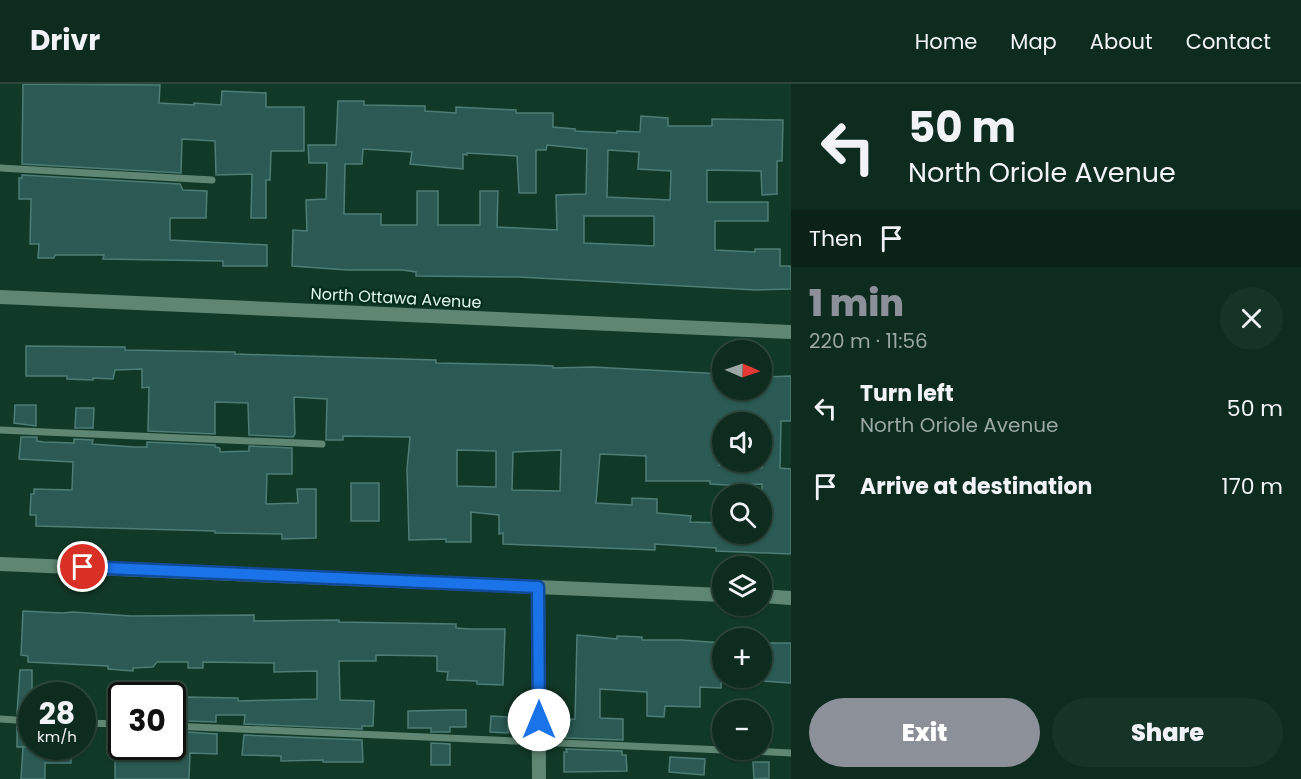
<!DOCTYPE html>
<html lang="en">
<head>
<meta charset="utf-8">
<style>
  :root { --surface:#0d2b1e; --page:#163327; --text:#f1f3f6; --muted:#9aa7a4; --line:#2d473c; --accent:#8c9099 }
  body { margin:0; font-family:Poppins,sans-serif; background:var(--page); color:var(--text); height:100vh; display:flex; flex-direction:column; font-size:22px; white-space:nowrap }
  * { box-sizing:border-box; margin:0 }
  p { font-size:20px; color:var(--muted) }
  .icon { flex:none; width:33px; height:33px; fill:none; stroke:currentColor; stroke-width:2; stroke-linecap:round; stroke-linejoin:round }
  .map { position:relative; flex:1; overflow:hidden }
  .side { display:flex; flex-direction:column; background:var(--surface); width:510px }
  .side>* { flex:none }
  .top-card { background:#0d2b1e; color:var(--text); overflow:hidden }
  .needle { width:39px; rotate:92deg }
  .buttons { position:absolute; left:712px; top:256px; display:grid; gap:12px }
  .buttons a { display:grid; place-items:center; width:60px; height:60px; border-radius:50%; background:var(--surface); box-shadow:0 2px 4px #0004,0 0 0 2px var(--line); font-size:30px }
  .speed { position:absolute; left:18px; top:598px; display:flex; gap:12px; font-size:30px; font-weight:700; text-align:center }
  .speed>* { display:grid; place-content:center; width:78px; height:78px; border-radius:50%; background:var(--surface); box-shadow:0 2px 4px #0004,0 0 0 2px var(--line); line-height:1 }
  .speed small { font-size:15px; font-weight:400 }
  .speed .limit { border:3px solid #111; border-radius:9px; background:#fff; color:#111 }
  .pin { position:absolute; display:grid; place-items:center; width:51px; height:51px; color:#fff; margin:-26px; border:3px solid #fff; border-radius:50%; box-shadow:0 2px 6px #0007 }
  .me { position:absolute; width:66px; margin:-33px; rotate:0deg; stroke-linejoin:round; filter:drop-shadow(0 0 4px #0008) }
  .turn { display:flex; align-items:center; gap:21px; height:126px; padding:0 18px; font-size:27px }
  .turn .icon { width:78px; height:78px; stroke-width:2.5 }
  .turn b { display:block; font-size:42px; line-height:51px }
  .then { display:flex; align-items:center; height:57px; padding:0 18px; background:#0003; gap:12px; font-size:22px }
  .round { display:grid; place-items:center; flex:none; width:63px; height:63px; border-radius:32px; background:var(--page) }
  .head { display:flex; align-items:center; justify-content:space-between; height:102px; padding:0 18px }
  h1 { font-size:36px; font-weight:800; line-height:45px; color:var(--accent) }
  .button { display:flex; gap:12px; margin-top:auto; padding:12px 18px }
  .button a { flex:1; height:69px; border-radius:36px; background:var(--accent); color:#fff; font-size:24px; font-weight:800; line-height:69px; text-align:center }
  .button a+a { background:var(--page); color:var(--text) }
  ul { padding:0; list-style:none }
  li { display:flex; align-items:center; gap:18px; height:78px; padding:0 18px }
  li div { flex:1 }
  li b { display:block; font-size:22px }
  li em { font-style:normal }
  header { display:flex; align-items:center; gap:36px; box-sizing:border-box; height:84px; padding:0 30px; background:var(--surface); border-bottom:2px solid var(--line) }
  header strong { font-size:28px }
  nav { display:flex; gap:33px; margin-inline-start:auto; font-size:21px }
  main { display:flex; flex:1; min-height:0 }
  .map>svg:first-child { display:block }
  .building { fill:#2a5a53; stroke:#4d7d76; stroke-width:1.5; fill-rule:evenodd }
  .lines { fill:none; stroke-linecap:round; stroke-linejoin:round }
  .service { stroke:#5e8672; stroke-width:7 }
  .minor { stroke:#5e8672; stroke-width:14 }
  .route-casing { stroke:#114b97; stroke-width:15 }
  .route { stroke:#1a73e8; stroke-width:10 }
  .labels { text-anchor:middle; dominant-baseline:central; stroke-width:5; stroke-linejoin:round; paint-order:stroke }
  .street-label { font-size:16px; fill:#e1f7eb; stroke:#052e1f }
</style>
</head>
<body>
<header>
<strong>Drivr</strong>
<nav><a>Home</a><a>Map</a><a>About</a><a>Contact</a></nav>
</header>
<main>
<div class="map">
<svg width="791" height="695" viewBox="0 0 791 695">
  <rect width="100%" height="100%" fill="#113928"/>
  <path class="building" d="M23,0L160,1L159,19L194,21V19L221,21L222,7L266,9V23H304V67H271L270,96H266V134H251L252,90L216,91L215,57L182,55L181,89L22,80Z
    M338,17H364V21L425,22V27L456,29V23L516,26V29H553V43L575,45V47L617,49V47L640,48L641,32L668,34V42H712V35L783,36L782,77H777V110L762,111L761,87L707,86V118H768V137H715V166L755,168V165H780V182H791V205L756,206L519,193L416,192V188L403,186H348L292,182L293,146L307,147L306,116L326,115L327,79H309L308,61H336ZM547,61L587,65L586,110L556,111L557,146L497,143L498,107H480V141H438V107H417V141H381V130H344L345,80H362L363,65L412,68L410,80L463,85V70L467,71V69L517,72L519,109H536V66H546ZM608,66L639,68L638,85L671,87L670,116L607,113ZM584,132H654V162L584,159Z
    M22,91L180,100L183,106L207,107L206,134H170V156L267,161V182H223V177L103,175L104,171H55L54,174H38L39,160H30L31,115H19V94H22Z
    M26,262L125,263V266L235,268V270L436,276V279L531,281L553,282V284L593,283L723,290V306H766V293L791,292V337H781L780,384L791,385V470L716,467V464L655,460V466L503,460V449L499,450V431L471,428V458H446V455L409,456L407,385L410,353L343,352V356H326L327,315L294,313L295,350L293,353L249,351L248,319L215,318V350L148,347L149,303L142,304V285L115,286L113,295L93,294V296L67,295V292H26ZM762,338V384H728V382L719,381L720,339ZM457,366L496,367V403L457,402ZM561,366L560,407L512,406L513,368ZM600,370L646,372V397H710V400L727,401L762,400V450H723V439L690,438L691,432L657,429V415L632,414V421L596,419Z
    M15,321H36V342L14,339Z
    M76,324H94L93,344H75Z
    M21,353H37V357L44,358L74,359V355L93,356L92,360L134,363H147V358L215,361V363L220,364V368L249,367V362L292,364V390H267L266,420L298,419L297,405H316V454L282,455V450L215,449V447L36,442V431H30L31,410H34V405L72,406L73,378L19,375Z
    M351,399H379V437H351Z
    M23,527L62,529L73,528L131,532L254,531V537L339,536V538L456,540V544L470,545H505L503,601L477,600V597L447,596L448,588L437,587V572L376,571V577H339L340,616L374,617L373,642H362V645L244,640L245,631H216V638L187,637V613L238,614V617L317,615V587L274,588V579L203,578V584H188V578H157L153,583L133,584V587L108,585V582L28,578V572L21,571Z
    M577,551L617,555V552L642,553V556H681L723,559L721,604L700,603V623L665,622L664,633L647,632V608L600,605V634L623,635V656L566,654L565,636L575,635Z
    M762,559H791V599L762,597Z
    M20,586H32V631L17,630Z
    M450,626H466V643H450V648H431V644H408V627Z
    M491,632L508,633V649L490,648Z
    M17,642L32,643V662L17,663Z
    M187,648L217,650V670L190,669L189,695H115V663H172V652H187Z
    M244,651L362,656L363,678H323V676L281,677V672L242,671Z
    M431,659L450,660V681H431Z
    M23,663H71V679H45V695H21Z
    M566,665L622,667V671H626L627,687L564,688V668H567Z
    M670,673L705,675L704,691L669,688Z
    M753,678H769V694L754,695Z"/>
  <g class="lines">
    <path class="service" d="M0,84L212,96
      M0,346L322,360
      M0,635L32,637
      M82,639L122,640
      M172,642L723,666
      M732,666L791,669"/>
    <path class="minor" d="M0,213L791,248
      M0,480L723,511
      M538,503L539,695
      M762,512L791,514"/>
  </g>
  <g class="lines">
    <defs>
      <path id="route" d="M83,483L538,503L539,636"/>
    </defs>
    <use href="#route" class="route-casing"/>
    <use href="#route" class="route"/>
  </g>
  <g class="labels">
    <g class="street-label">
      <text transform="translate(396 214) rotate(3)">North Ottawa Avenue</text>
    </g>
  </g>
</svg>
<div class="buttons">
<a><svg class="needle" viewBox="-14 -14 28 28"><path d="M0-13l5 13h-10z" fill="#e53935"/><path d="M0 13l5-13h-10z" fill="#9aa7a4"/></svg></a>
<a><svg class="icon" aria-label="sound" viewBox="0 0 24 24"><path d="M4 9h4l5-4v14l-5-4H4zM17 9q2 3 0 6"/></svg></a>
<a><svg class="icon" aria-label="search" viewBox="0 0 24 24"><circle cx="10" cy="10" r="6"/><path d="M15 15l6 6"/></svg></a>
<a><svg class="icon" aria-label="layers" viewBox="0 0 24 24"><path d="M12 4l9 5-9 5-9-5zM3 14l9 5 9-5"/></svg></a>
<a>+</a>
<a>−</a>
</div>
<div class="speed"><div>28<small>km/h</small></div><div class="limit">30</div></div>
<div class="pin" style="left:83px;top:483px;background:#d93025"><svg class="icon" aria-label="arrive" viewBox="0 0 24 24"><path d="M6 21V4h12l-3 4 3 4H6"/></svg></div>
<svg class="me" style="left:539px;top:636px" viewBox="-20 -20 40 40"><circle r="19" fill="#fff"/><path d="M0-13L10 11 0 6-10 11z" fill="#1a73e8"/></svg>
</div>
<section class="side">
<div class="top-card">
<div class="turn"><svg class="icon" aria-label="left" viewBox="0 0 24 24"><path d="M17 20v-9H6M10 6l-5 5 5 5"/></svg><div><b>50 m</b>North Oriole Avenue</div></div>
<div class="then">Then<svg class="icon" aria-label="arrive" viewBox="0 0 24 24"><path d="M6 21V4h12l-3 4 3 4H6"/></svg></div>
</div>
<div class="head"><div><h1>1 min</h1><p>220 m · 11:56</p></div><a class="round"><svg class="icon" aria-label="close" viewBox="0 0 24 24"><path d="M6 6l12 12M18 6L6 18"/></svg></a></div>
<ul>
<li><svg class="icon" aria-label="left" viewBox="0 0 24 24"><path d="M17 20v-9H6M10 6l-5 5 5 5"/></svg><div><b>Turn left</b><p>North Oriole Avenue</p></div><em>50 m</em></li>
<li><svg class="icon" aria-label="arrive" viewBox="0 0 24 24"><path d="M6 21V4h12l-3 4 3 4H6"/></svg><div><b>Arrive at destination</b></div><em>170 m</em></li>
</ul>
<div class="button"><a>Exit</a><a>Share</a></div>
</section>
</main>
</body>
</html>
